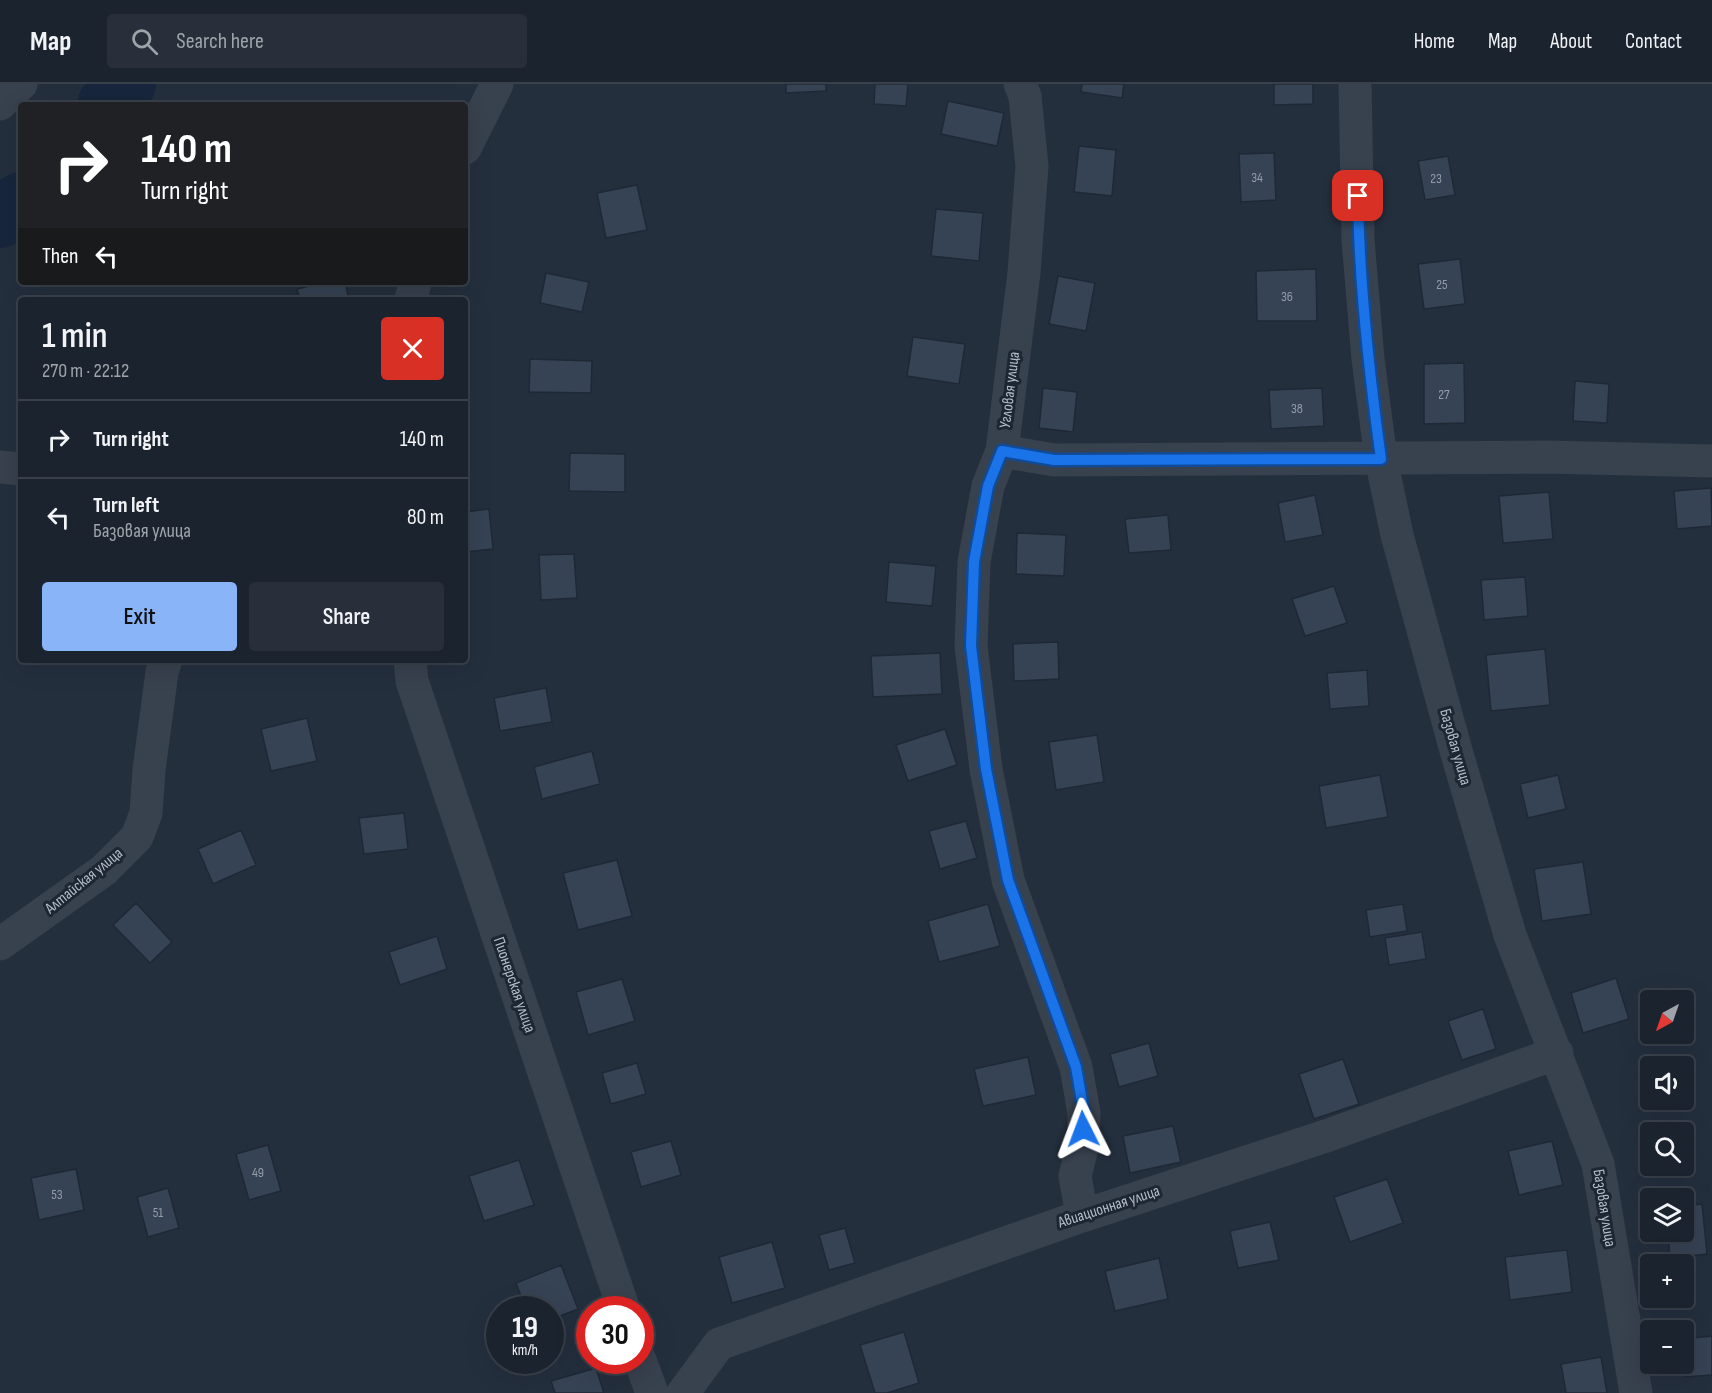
<!DOCTYPE html>
<html lang="en">
<head>
<meta charset="utf-8">
<style>
  :root { --surface:#1b232e; --page:#282f3a; --text:#f1f3f6; --muted:#a0a4aa; --line:#39404a; --accent:#8ab4f8 }
  body { margin:0; font-family:"Sofia Sans Condensed",sans-serif; background:var(--page); color:var(--text); height:100vh; display:flex; flex-direction:column; font-size:22px; white-space:nowrap }
  * { box-sizing:border-box; margin:0 }
  p { font-size:20px; color:var(--muted) }
  .icon { flex:none; width:33px; height:33px; fill:none; stroke:currentColor; stroke-width:2; stroke-linecap:round; stroke-linejoin:round }
  .map { position:relative; flex:1; overflow:hidden }
  .side { position:absolute; left:18px; top:213px; width:450px; height:366px; display:flex; flex-direction:column; background:var(--surface); border-radius:6px; box-shadow:0 6px 24px #0002,0 0 0 2px var(--line) }
  .side>* { flex:none }
  .guide { position:absolute; left:18px; top:18px; width:450px; height:183px; border-radius:6px; box-shadow:0 6px 24px #0002,0 0 0 2px var(--line); background:#202124; color:#fff; overflow:hidden }
  .needle { width:39px; rotate:220deg }
  .controls { position:absolute; left:1640px; top:906px; display:grid; gap:12px }
  .controls a { display:grid; place-items:center; width:54px; height:54px; border-radius:6px; background:var(--surface); box-shadow:0 6px 24px #0002,0 0 0 2px var(--line); font-size:30px }
  .speed { position:absolute; left:486px; top:1212px; display:flex; gap:12px; font-size:30px; font-weight:700; text-align:center }
  .speed>* { display:grid; place-content:center; width:78px; height:78px; border-radius:50%; background:var(--surface); box-shadow:0 6px 24px #0002,0 0 0 2px var(--line); line-height:1 }
  .speed small { font-size:15px; font-weight:400 }
  .speed .limit { border:9px solid #d22; background:#fff; color:#111 }
  .pin { position:absolute; display:grid; place-items:center; width:51px; height:51px; color:#fff; margin:-26px; border-radius:12px; box-shadow:0 3px 9px #0006 }
  .me { position:absolute; width:66px; margin:-33px; rotate:357deg; stroke-linejoin:round; filter:drop-shadow(0 0 4px #0008) }
  .turn { display:flex; align-items:center; gap:21px; height:126px; padding:0 24px; font-size:27px }
  .turn .icon { width:78px; height:78px; stroke-width:2.5 }
  .turn b { display:block; font-size:42px; line-height:51px }
  .then { display:flex; align-items:center; height:57px; padding:0 24px; background:#0003; gap:12px; font-size:22px }
  .round { display:grid; place-items:center; flex:none; width:63px; height:63px; border-radius:6px; background:var(--page) }
  .headline { display:flex; align-items:center; justify-content:space-between; height:102px; padding:0 24px }
  h1 { font-size:36px; font-weight:600; line-height:45px }
  .button { display:flex; gap:12px; margin-top:auto; padding:12px 24px }
  .button a { flex:1; height:69px; border-radius:6px; background:var(--accent); color:#111; font-size:24px; font-weight:600; line-height:69px; text-align:center }
  .button a+a { background:var(--page); color:var(--text) }
  ul { padding:0; list-style:none }
  li { display:flex; align-items:center; gap:18px; height:78px; padding:0 24px; border-top:2px solid var(--line) }
  li div { flex:1 }
  li b { display:block; font-size:22px }
  li em { font-style:normal }
  header { display:flex; align-items:center; gap:36px; box-sizing:border-box; height:84px; padding:0 30px; background:var(--surface); border-bottom:2px solid var(--line) }
  header strong { font-size:28px }
  nav { display:flex; gap:33px; margin-inline-start:auto; font-size:21px }
  .search { width:420px; height:54px; background:var(--page); display:flex; align-items:center; gap:15px; box-sizing:border-box; padding:0 21px; border-radius:6px; color:var(--muted); font-size:22px }
  .map>svg:first-child { display:block }
  .lines { fill:none; stroke-linecap:round; stroke-linejoin:round }
  .river { stroke:#17263c; stroke-width:60 }
  .building { fill:#364354; stroke:#1f2835; stroke-width:1.5 }
  .minor { stroke:#38414e; stroke-width:33 }
  .route-casing { stroke:#114b97; stroke-width:15 }
  .route { stroke:#1a73e8; stroke-width:10 }
  .labels { text-anchor:middle; dominant-baseline:central; stroke-width:6; stroke-linejoin:round; paint-order:stroke }
  .number-label { font-size:14px; fill:#929caa }
  .street-label { font-size:16px; fill:#b4bcc9; stroke:#1d2633 }
</style>
</head>
<body>
<header>
<strong>Map</strong>
<div class="search"><svg class="icon" aria-label="search" viewBox="0 0 24 24"><circle cx="10" cy="10" r="6"/><path d="M15 15l6 6"/></svg>Search here</div>
<nav><a>Home</a><a>Map</a><a>About</a><a>Contact</a></nav>
</header>
<div class="map">
<svg width="1712" height="1309" viewBox="0 0 1712 1309">
  <rect width="100%" height="100%" fill="#242f3e"/>
  <g class="lines">
    <path class="river" d="M107,21L126,0
      M0,134L21,118"/>
  </g>
  <path class="building" d="M786,0H826V7L786,9Z
    M875,0H908L906,22L874,20Z
    M1082,0H1124L1122,14L1081,8Z
    M1274,0H1313V20L1274,21Z
    M948,17L1004,29L997,62L941,50Z
    M1079,62L1116,66L1112,112L1074,108Z
    M1274,69L1276,116L1241,118L1239,70Z
    M1448,72L1455,111L1425,116L1418,77Z
    M637,101L647,146L606,154L597,109Z
    M936,125L983,129L979,177L931,172Z
    M1460,175L1465,220L1424,225L1418,180Z
    M1316,185L1317,237H1257L1256,187Z
    M546,189L589,198L582,228L540,219Z
    M1058,192L1095,199L1086,247L1049,240Z
    M326,198H345L349,216H300L297,205Z
    M913,253L965,260L959,300L907,292Z
    M530,275L592,277L591,309L529,308Z
    M1464,279L1465,339L1424,340V280Z
    M1575,297L1609,300L1607,339L1573,337Z
    M1043,304L1077,308L1073,348L1039,344Z
    M1322,304L1324,342L1271,345L1269,306Z
    M570,369L625,370V408L569,407Z
    M1711,404L1712,442L1677,445L1674,407Z
    M1549,408L1553,455L1503,459L1499,412Z
    M1315,411L1323,451L1285,458L1278,419Z
    M489,425L493,465L465,468V428Z
    M1168,431L1171,466L1129,469L1125,435Z
    M1017,449L1066,451L1064,492L1016,490Z
    M574,470L577,514L541,516L539,471Z
    M889,478L936,482L932,522L886,518Z
    M1525,493L1528,532L1484,536L1481,496Z
    M1334,502L1347,539L1305,552L1292,515Z
    M1058,558L1059,595L1014,597L1013,560Z
    M1545,565L1550,621L1491,627L1486,571Z
    M940,569L942,610L873,613L871,572Z
    M1367,586L1369,622L1330,625L1327,589Z
    M546,604L552,638L500,647L494,614Z
    M307,634L317,677L271,687L261,645Z
    M945,645L957,681L908,697L896,661Z
    M1097,651L1104,698L1056,706L1049,658Z
    M592,667L600,700L542,715L534,683Z
    M1380,691L1388,733L1326,744L1319,702Z
    M1558,691L1566,725L1528,734L1520,700Z
    M404,729L408,765L364,770L359,734Z
    M966,737L977,774L940,785L929,747Z
    M241,746L256,781L213,800L198,765Z
    M617,776L632,832L578,846L563,789Z
    M1583,778L1591,830L1542,837L1534,785Z
    M136,819L172,858L150,879L113,841Z
    M988,820L1000,862L939,878L928,837Z
    M1403,820L1407,847L1370,853L1366,826Z
    M1422,848L1426,875L1389,881L1385,854Z
    M437,852L447,885L400,901L389,868Z
    M1616,894L1629,935L1583,949L1571,909Z
    M622,895L635,937L588,951L576,908Z
    M1483,925L1496,965L1462,976L1448,937Z
    M1149,959L1158,992L1119,1003L1110,970Z
    M1028,973L1036,1011L983,1022L974,985Z
    M1343,975L1359,1020L1314,1035L1299,990Z
    M637,979L646,1010L611,1020L602,989Z
    M1173,1042L1181,1078L1130,1089L1123,1052Z
    M671,1057L681,1091L641,1103L631,1068Z
    M1552,1057L1563,1101L1519,1111L1508,1067Z
    M268,1061L281,1107L249,1116L236,1070Z
    M519,1076L534,1121L484,1137L469,1092Z
    M76,1085L84,1126L39,1136L31,1094Z
    M1387,1095L1403,1139L1350,1158L1334,1113Z
    M168,1104L179,1144L148,1153L137,1113Z
    M1702,1120L1707,1170L1670,1174L1668,1148H1683V1122Z
    M1270,1138L1279,1176L1238,1184L1230,1147Z
    M845,1144L855,1179L829,1186L819,1151Z
    M772,1158L785,1204L732,1219L719,1173Z
    M1567,1166L1572,1208L1510,1216L1505,1173Z
    M1159,1174L1168,1215L1115,1227L1105,1187Z
    M561,1181L578,1225L550,1236V1226H526L516,1199Z
    M904,1248L919,1299L887,1309H875L860,1261Z
    M1712,1252V1291L1685,1293L1683,1255Z
    M1601,1273L1607,1309H1566L1561,1280Z
    M596,1284L604,1309H555L551,1297Z"/>
  <g class="lines">
    <path class="minor" d="M1020,0L1025,12L1032,82L1024,189L1002,367L988,402L974,478L971,562L986,685L1008,796L1076,983L1084,1029L1083,1060L1075,1092L1082,1132
      M1355,0L1358,156L1368,275L1381,375L1397,451L1455,663L1510,851L1598,1080L1636,1309
      M0,20L21,0
      M465,64L497,0
      M411,216L415,198
      M1002,367L1054,376L1547,373L1712,377
      M0,383L21,385
      M410,576L412,597L624,1226
      M0,860L104,786L137,753L146,729L149,686L162,588L166,576
      M640,1276L652,1309
      M683,1309L719,1260L1082,1132L1326,1052L1557,969"/>
  </g>
  <g class="lines">
    <defs>
      <path id="route" d="M1083,1045L1084,1029L1076,983L1008,796L986,685L971,562L974,478L988,402L1002,367L1054,376L1381,375C1369,288 1359,200 1358,112"/>
    </defs>
    <use href="#route" class="route-casing"/>
    <use href="#route" class="route"/>
  </g>
  <g class="labels">
    <g class="number-label">
      <text x="1257" y="93">34</text>
      <text x="1436" y="94">23</text>
      <text x="1442" y="200">25</text>
      <text x="1287" y="212">36</text>
      <text x="1444" y="310">27</text>
      <text x="1297" y="324">38</text>
      <text x="258" y="1088">49</text>
      <text x="57" y="1110">53</text>
      <text x="158" y="1128">51</text>
    </g>
    <g class="street-label">
      <text transform="translate(1010 306) rotate(-83)">Угловая улица</text>
      <text transform="translate(1455 663) rotate(74)">Базовая улица</text>
      <text transform="translate(84 797) rotate(-39)">Алтайская улица</text>
      <text transform="translate(514 901) rotate(71)">Пионерская улица</text>
      <text transform="translate(1109 1123) rotate(-18)">Авиационная улица</text>
      <text transform="translate(1604 1124) rotate(81)">Базовая улица</text>
    </g>
  </g>
</svg>
<div class="controls">
<a><svg class="needle" viewBox="-14 -14 28 28"><path d="M0-13l5 13h-10z" fill="#e53935"/><path d="M0 13l5-13h-10z" fill="#a0a4aa"/></svg></a>
<a><svg class="icon" aria-label="sound" viewBox="0 0 24 24"><path d="M4 9h4l5-4v14l-5-4H4zM17 9q2 3 0 6"/></svg></a>
<a><svg class="icon" aria-label="search" viewBox="0 0 24 24"><circle cx="10" cy="10" r="6"/><path d="M15 15l6 6"/></svg></a>
<a><svg class="icon" aria-label="layers" viewBox="0 0 24 24"><path d="M12 4l9 5-9 5-9-5zM3 14l9 5 9-5"/></svg></a>
<a>+</a>
<a>−</a>
</div>
<div class="speed"><div>19<small>km/h</small></div><div class="limit">30</div></div>
<div class="pin" style="left:1358px;top:112px;background:#d93025"><svg class="icon" aria-label="arrive" viewBox="0 0 24 24"><path d="M6 21V4h12l-3 4 3 4H6"/></svg></div>
<svg class="me" style="left:1083px;top:1045px" viewBox="-20 -20 40 40"><path d="M0-17L14 15 0 8-14 15z" fill="#1a73e8" stroke="#fff" stroke-width="4"/></svg>
<div class="guide">
<div class="turn"><svg class="icon" aria-label="right" viewBox="0 0 24 24"><path d="M7 20v-9h11M14 6l5 5-5 5"/></svg><div><b>140 m</b>Turn right</div></div>
<div class="then">Then<svg class="icon" aria-label="left" viewBox="0 0 24 24"><path d="M17 20v-9H6M10 6l-5 5 5 5"/></svg></div>
</div>
<section class="side">
<div class="headline"><div><h1>1 min</h1><p>270 m · 22:12</p></div><a class="round" style="background:#d93025;color:#fff"><svg class="icon" aria-label="close" viewBox="0 0 24 24"><path d="M6 6l12 12M18 6L6 18"/></svg></a></div>
<ul>
<li><svg class="icon" aria-label="right" viewBox="0 0 24 24"><path d="M7 20v-9h11M14 6l5 5-5 5"/></svg><div><b>Turn right</b></div><em>140 m</em></li>
<li><svg class="icon" aria-label="left" viewBox="0 0 24 24"><path d="M17 20v-9H6M10 6l-5 5 5 5"/></svg><div><b>Turn left</b><p>Базовая улица</p></div><em>80 m</em></li>
</ul>
<div class="button"><a>Exit</a><a>Share</a></div>
</section>
</div>
</body>
</html>
